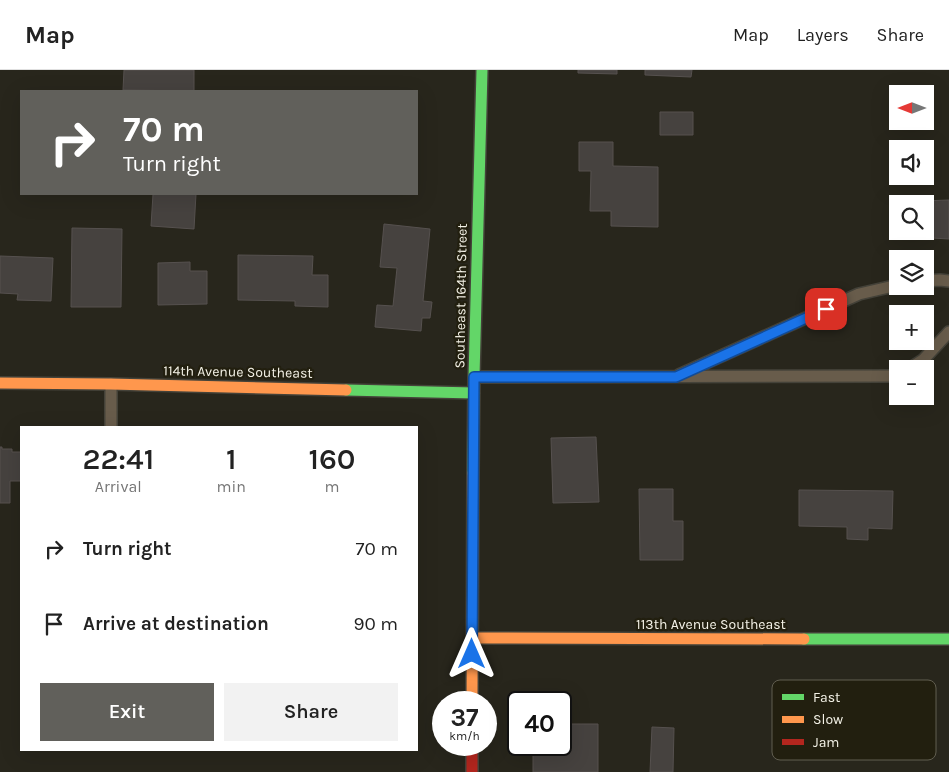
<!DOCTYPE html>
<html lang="en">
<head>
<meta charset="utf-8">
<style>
  :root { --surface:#fff; --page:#f2f2f2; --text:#222; --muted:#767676; --line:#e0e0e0; --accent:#61605b }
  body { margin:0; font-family:Karla,sans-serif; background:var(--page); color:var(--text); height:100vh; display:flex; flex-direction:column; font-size:19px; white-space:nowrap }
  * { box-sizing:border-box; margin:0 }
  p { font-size:16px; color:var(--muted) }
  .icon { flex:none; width:28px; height:28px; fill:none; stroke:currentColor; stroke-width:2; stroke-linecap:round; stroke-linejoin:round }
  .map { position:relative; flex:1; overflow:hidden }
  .details { position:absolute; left:20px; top:356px; width:398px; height:325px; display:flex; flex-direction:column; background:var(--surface); border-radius:0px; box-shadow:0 5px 20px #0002 }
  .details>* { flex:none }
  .banner { position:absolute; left:20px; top:20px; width:398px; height:105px; border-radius:0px; box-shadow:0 5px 20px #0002; background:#61605b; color:#fff; overflow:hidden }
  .needle { width:32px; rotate:270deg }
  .tools { position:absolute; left:889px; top:15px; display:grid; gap:10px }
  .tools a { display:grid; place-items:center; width:45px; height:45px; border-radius:0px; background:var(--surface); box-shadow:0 5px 20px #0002; font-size:25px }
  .speed { position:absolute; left:432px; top:621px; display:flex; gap:10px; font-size:25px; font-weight:700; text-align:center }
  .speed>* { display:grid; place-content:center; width:65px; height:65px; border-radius:50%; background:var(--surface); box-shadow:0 5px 20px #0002; line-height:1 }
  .speed small { font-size:12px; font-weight:400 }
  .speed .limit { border:2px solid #111; border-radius:8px; background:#fff; color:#111 }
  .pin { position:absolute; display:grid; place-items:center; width:42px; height:42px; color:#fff; margin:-21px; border-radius:10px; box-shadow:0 2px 8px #0006 }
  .me { position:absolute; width:55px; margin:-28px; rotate:0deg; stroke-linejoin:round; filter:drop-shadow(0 0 4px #0008) }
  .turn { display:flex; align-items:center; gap:18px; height:105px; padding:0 20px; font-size:22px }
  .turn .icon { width:65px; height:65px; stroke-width:2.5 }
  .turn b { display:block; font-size:35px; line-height:42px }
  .eta { display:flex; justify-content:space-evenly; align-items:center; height:85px; text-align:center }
  .eta b { font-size:30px; font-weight:600; line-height:35px }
  .primary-button { display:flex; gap:10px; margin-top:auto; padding:10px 20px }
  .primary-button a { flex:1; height:58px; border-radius:0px; background:var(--accent); color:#fff; font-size:20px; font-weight:600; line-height:58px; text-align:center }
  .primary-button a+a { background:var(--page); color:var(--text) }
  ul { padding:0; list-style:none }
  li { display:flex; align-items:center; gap:15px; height:75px; padding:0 20px }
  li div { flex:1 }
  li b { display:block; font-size:19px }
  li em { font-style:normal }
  header { display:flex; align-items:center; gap:30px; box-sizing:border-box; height:70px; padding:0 25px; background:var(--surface); border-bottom:1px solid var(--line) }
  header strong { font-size:24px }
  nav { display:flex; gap:28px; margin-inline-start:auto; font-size:18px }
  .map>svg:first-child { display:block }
  .building { fill:#46423f; stroke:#56514f }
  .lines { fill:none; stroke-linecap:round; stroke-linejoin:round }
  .lane-casing { stroke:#444239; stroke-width:14 }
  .fast-casing { stroke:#444239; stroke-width:14 }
  .slow-casing { stroke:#444239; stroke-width:14 }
  .jam-casing { stroke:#444239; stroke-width:14 }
  .lane { stroke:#685c4b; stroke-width:11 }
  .fast { stroke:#63d668; stroke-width:11 }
  .slow { stroke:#ff974d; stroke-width:11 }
  .jam { stroke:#b3261e; stroke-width:11 }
  .route-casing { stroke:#114b97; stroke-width:12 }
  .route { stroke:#1a73e8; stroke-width:9 }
  .labels { text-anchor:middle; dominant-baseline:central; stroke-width:4.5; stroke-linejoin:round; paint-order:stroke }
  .street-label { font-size:14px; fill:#f4f2e7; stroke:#221f0f }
  .key { fill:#221f0f; stroke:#615e50; stroke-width:1 }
  .key-label { font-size:14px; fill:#f4f2e7 }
</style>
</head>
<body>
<header>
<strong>Map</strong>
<nav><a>Map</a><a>Layers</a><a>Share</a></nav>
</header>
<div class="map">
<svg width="949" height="702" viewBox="0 0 949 702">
  <rect width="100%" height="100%" fill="#28261c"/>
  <path class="building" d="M124,0H194V21L123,20Z
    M578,0H617V4L578,3Z
    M645,0H692L691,7L645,5Z
    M660,42H693V65H660Z
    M579,72H613V96L658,97V157L611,156V141H590L591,101H579Z
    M153,124H196L194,159L151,156Z
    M949,130V169L932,168V157H925V134H922V131Z
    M384,154L430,159L423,231L432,232L430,248H422L421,261L375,257L377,235L393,236L397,198L380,197Z
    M72,158L122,159L121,237H71Z
    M238,185L313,186L312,205H328V237L295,236V231L238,230Z
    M0,186L53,188L51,231L17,230L18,224L0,223Z
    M190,192V201H207V234L158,235V193Z
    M596,367L599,432L553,433L551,368Z
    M0,377H2V379H12V382H21V411H10V433H0Z
    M639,419H673V451H683V490H640Z
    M799,420L893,421L892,459L868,458V470L847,469V457L799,456Z
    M561,654H598V702H533V675H561Z
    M652,657L674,658L673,702H650Z"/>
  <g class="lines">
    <defs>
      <path id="lane" d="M925,211L940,210L949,211
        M909,299L923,290L949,262
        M679,305L859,224L898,215
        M474,307L898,306
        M111,314V358"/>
      <path id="fast" d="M346,320L474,323
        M473,403L474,307L482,0
        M804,569H949"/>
      <path id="slow" d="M0,313L111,314L346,320
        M472,568L804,569
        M472,632L473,403"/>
      <path id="jam" d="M472,675V702"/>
    </defs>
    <use href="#lane" class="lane-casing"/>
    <use href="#fast" class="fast-casing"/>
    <use href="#slow" class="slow-casing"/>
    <use href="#jam" class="jam-casing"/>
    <use href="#lane" class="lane"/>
    <use href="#fast" class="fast"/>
    <use href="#slow" class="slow"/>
    <use href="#jam" class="jam"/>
  </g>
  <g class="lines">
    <defs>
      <path id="route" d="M472,584L474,307H676L826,239"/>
    </defs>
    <use href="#route" class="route-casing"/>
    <use href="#route" class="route"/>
  </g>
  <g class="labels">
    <g class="street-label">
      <text transform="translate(461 226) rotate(-89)">Southeast 164th Street</text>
      <text transform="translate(238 302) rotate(1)">114th Avenue Southeast</text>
      <text x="711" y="554">113th Avenue Southeast</text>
    </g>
  </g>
  <rect x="772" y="610" width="164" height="80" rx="8" class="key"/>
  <rect x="782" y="624" width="22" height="6" fill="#63d668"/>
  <rect x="782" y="646" width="22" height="7" fill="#ff974d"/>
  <rect x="782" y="669" width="22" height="6" fill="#b3261e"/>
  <g class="key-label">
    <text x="813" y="632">Fast</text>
    <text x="813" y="654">Slow</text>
    <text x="813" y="677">Jam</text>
  </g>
</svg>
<div class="tools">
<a><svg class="needle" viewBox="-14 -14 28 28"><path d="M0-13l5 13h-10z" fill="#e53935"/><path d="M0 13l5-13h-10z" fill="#767676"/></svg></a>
<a><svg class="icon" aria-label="sound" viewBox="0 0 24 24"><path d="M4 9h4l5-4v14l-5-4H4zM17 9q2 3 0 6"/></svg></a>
<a><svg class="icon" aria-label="search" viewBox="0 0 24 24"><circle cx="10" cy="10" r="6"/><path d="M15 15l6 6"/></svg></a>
<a><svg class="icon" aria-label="layers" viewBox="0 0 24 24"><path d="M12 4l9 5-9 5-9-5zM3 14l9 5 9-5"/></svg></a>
<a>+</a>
<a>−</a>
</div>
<div class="speed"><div>37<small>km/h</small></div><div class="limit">40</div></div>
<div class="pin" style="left:826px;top:239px;background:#d93025"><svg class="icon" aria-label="arrive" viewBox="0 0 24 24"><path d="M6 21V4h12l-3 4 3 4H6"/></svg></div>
<svg class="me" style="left:472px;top:584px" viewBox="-20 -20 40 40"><path d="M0-17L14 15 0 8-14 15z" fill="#1a73e8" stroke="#fff" stroke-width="4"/></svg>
<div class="banner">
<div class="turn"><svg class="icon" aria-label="right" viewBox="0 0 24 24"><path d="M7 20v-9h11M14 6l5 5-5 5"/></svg><div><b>70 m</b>Turn right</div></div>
</div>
<section class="details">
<div class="eta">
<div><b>22:41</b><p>Arrival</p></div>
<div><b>1</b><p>min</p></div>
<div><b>160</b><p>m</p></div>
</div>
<ul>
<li><svg class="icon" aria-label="right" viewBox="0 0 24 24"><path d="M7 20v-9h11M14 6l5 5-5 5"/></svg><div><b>Turn right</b></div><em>70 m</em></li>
<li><svg class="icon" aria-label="arrive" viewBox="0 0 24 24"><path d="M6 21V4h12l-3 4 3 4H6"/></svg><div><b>Arrive at destination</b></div><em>90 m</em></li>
</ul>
<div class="primary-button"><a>Exit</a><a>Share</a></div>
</section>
</div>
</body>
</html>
